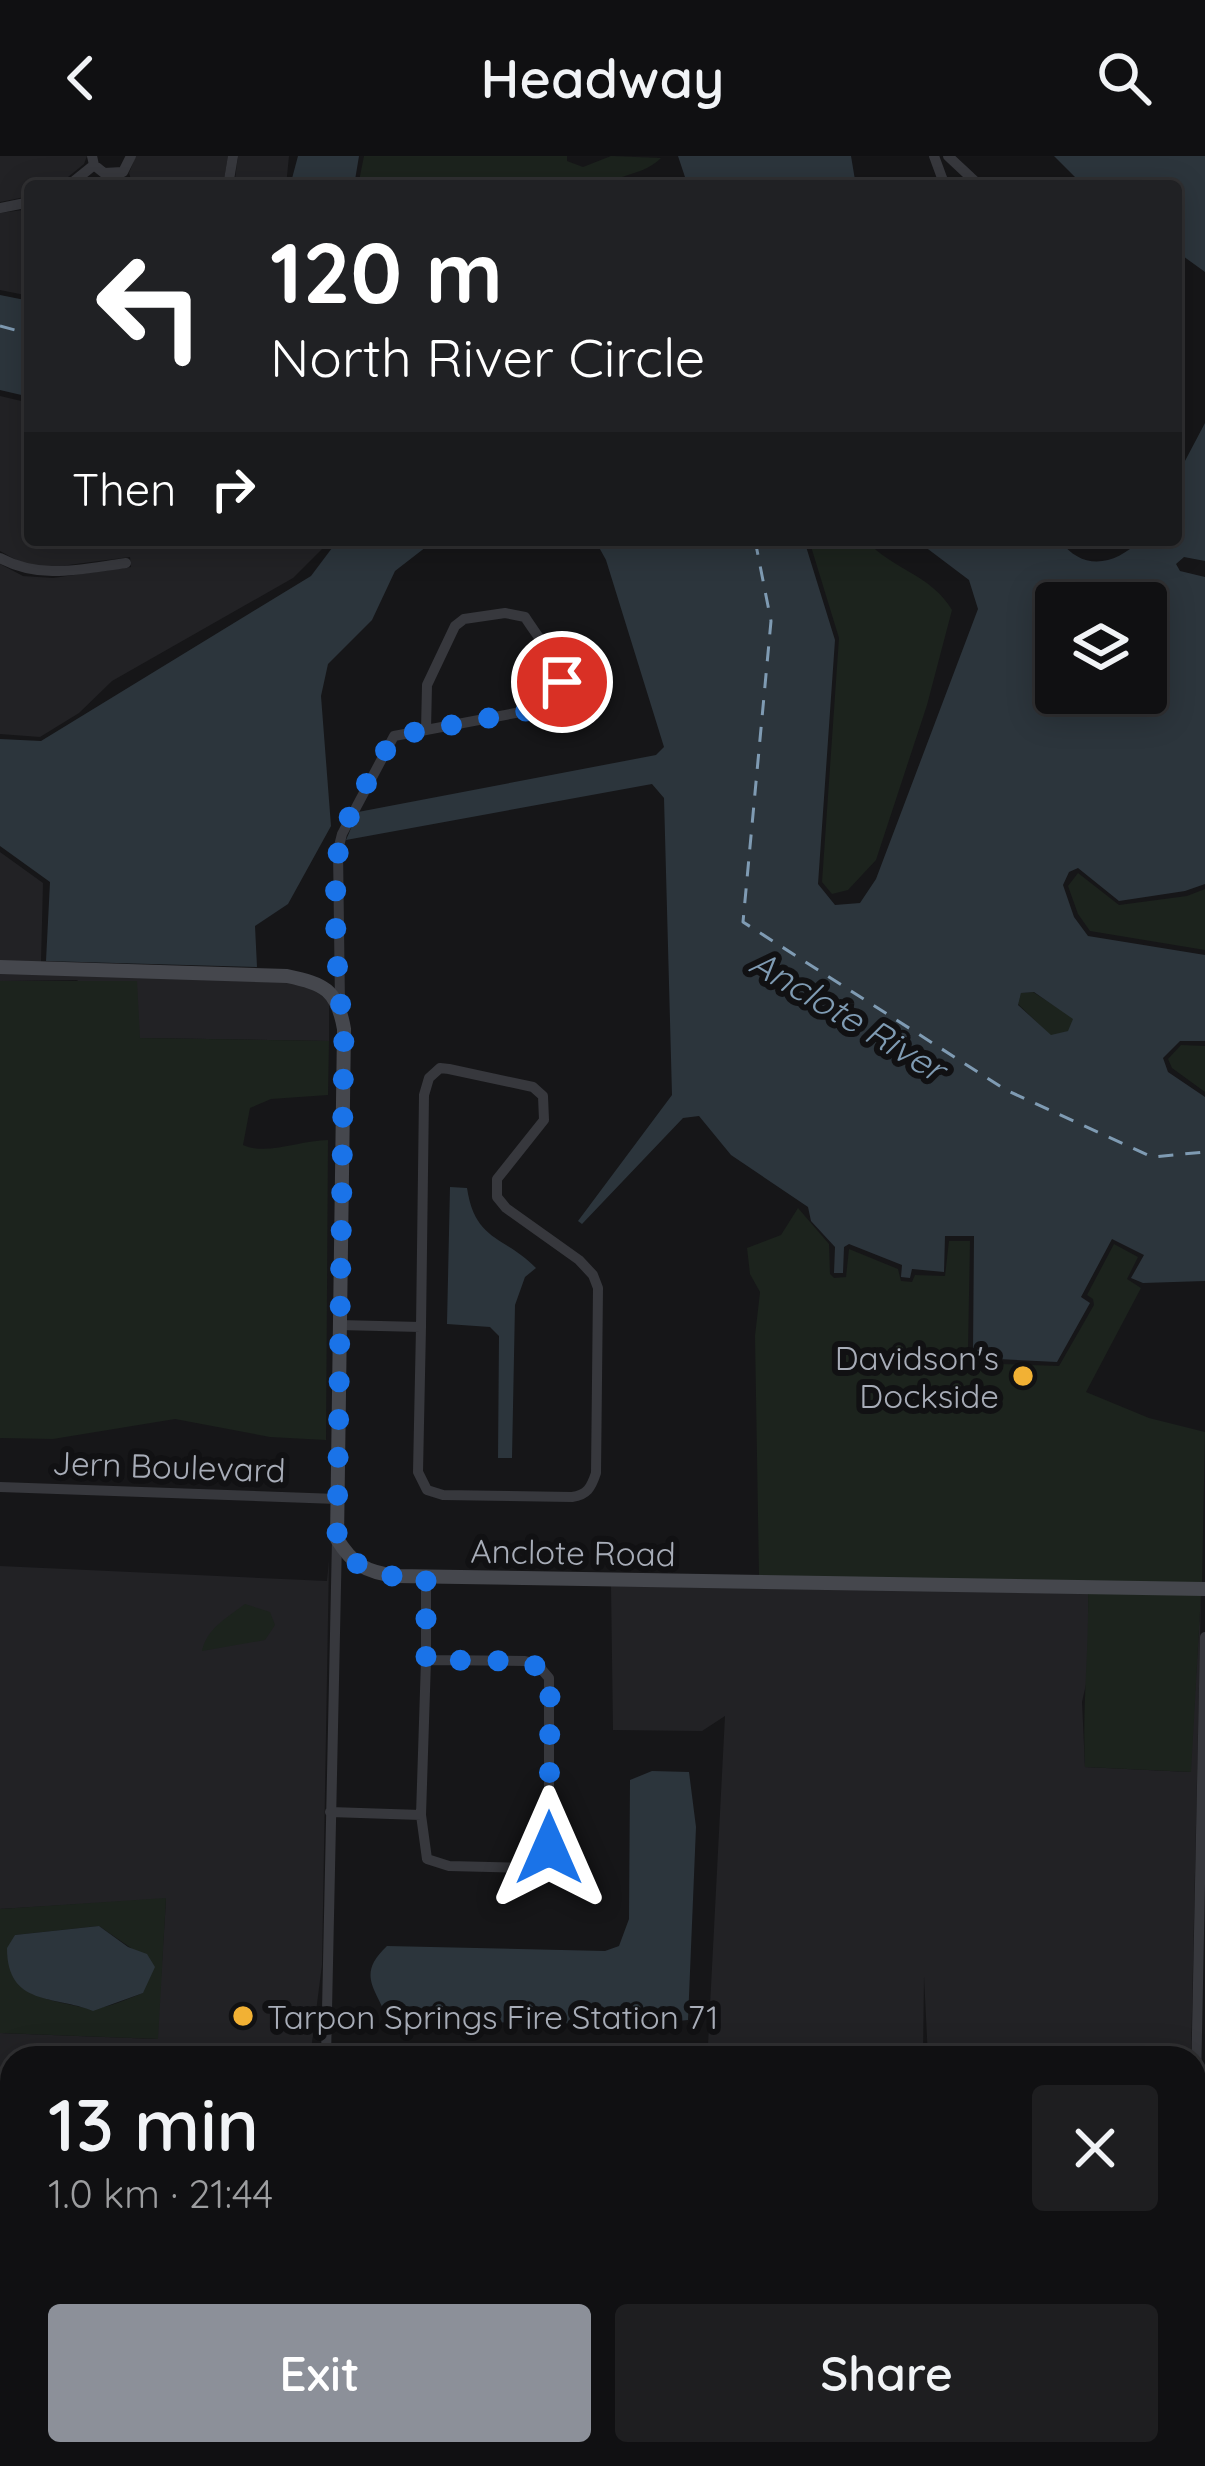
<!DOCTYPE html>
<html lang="en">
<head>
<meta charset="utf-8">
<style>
  :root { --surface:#101012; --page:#1e1e20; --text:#f1f3f6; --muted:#9c9d9f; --line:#303032; --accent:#8c9099 }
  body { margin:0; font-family:Quicksand,sans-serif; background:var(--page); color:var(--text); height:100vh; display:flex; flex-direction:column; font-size:45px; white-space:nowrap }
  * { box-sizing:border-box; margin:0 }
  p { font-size:39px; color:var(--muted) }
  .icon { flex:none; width:66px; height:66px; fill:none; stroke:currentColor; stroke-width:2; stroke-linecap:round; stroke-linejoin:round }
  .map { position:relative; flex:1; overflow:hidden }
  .panel { position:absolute; left:0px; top:1890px; width:1206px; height:420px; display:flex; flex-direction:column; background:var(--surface); border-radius:36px 36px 0 0; box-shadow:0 6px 30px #0003,0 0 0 3px var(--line) }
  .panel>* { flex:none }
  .hud { position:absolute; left:24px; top:24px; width:1158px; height:366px; border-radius:12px; box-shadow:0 6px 30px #0003,0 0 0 3px var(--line); background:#202124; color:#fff; overflow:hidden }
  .controls { position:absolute; left:1035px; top:426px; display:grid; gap:24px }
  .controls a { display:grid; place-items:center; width:132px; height:132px; border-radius:12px; background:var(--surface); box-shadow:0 6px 30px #0003,0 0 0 3px var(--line); font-size:60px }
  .pin { position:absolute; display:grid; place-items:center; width:102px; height:102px; color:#fff; margin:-51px; border:6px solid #fff; border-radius:50%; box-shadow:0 3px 12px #0007 }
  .me { position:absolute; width:132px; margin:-66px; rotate:0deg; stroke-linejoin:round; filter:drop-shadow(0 0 9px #0008) }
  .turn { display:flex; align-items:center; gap:42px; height:252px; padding:0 48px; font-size:54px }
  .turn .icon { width:156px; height:156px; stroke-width:2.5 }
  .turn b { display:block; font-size:84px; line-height:102px }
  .then { display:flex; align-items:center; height:114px; padding:0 48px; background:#0003; gap:24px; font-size:45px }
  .round { display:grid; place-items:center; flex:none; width:126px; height:126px; border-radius:12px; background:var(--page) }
  .overview { display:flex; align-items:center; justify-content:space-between; height:204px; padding:0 48px }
  h1 { font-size:72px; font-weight:600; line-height:90px }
  .action { display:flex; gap:24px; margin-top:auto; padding:24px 48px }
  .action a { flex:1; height:138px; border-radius:12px; background:var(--accent); color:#fff; font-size:48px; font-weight:600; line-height:138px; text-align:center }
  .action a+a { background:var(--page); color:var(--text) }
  header { display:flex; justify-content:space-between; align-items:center; height:156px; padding:0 48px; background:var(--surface); font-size:54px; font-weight:600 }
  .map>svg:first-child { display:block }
  .built { fill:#222225 }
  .green { fill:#1c231d; fill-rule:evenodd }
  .water { fill:#2c353c; fill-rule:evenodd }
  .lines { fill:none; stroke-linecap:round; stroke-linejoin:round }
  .ferry { stroke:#7f9bb3; stroke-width:3; stroke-dasharray:15 12; stroke-linecap:butt }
  .street { stroke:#37383d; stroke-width:10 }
  .secondary { stroke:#45474d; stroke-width:14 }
  .route { stroke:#1a73e8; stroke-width:21; stroke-dasharray:0 37.8 }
  .poi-dot { fill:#f2b134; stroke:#111113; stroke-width:4.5 }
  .labels { text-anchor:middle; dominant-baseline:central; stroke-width:12; stroke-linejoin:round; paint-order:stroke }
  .poi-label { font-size:33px; fill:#a8adb8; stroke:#111113; text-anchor:end }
  .street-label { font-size:33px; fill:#a8adb8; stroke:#111113 }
  .water-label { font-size:36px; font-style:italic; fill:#7f9bb3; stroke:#111113 }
</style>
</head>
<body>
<header><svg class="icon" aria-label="back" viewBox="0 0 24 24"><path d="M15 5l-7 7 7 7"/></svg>Headway<svg class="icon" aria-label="search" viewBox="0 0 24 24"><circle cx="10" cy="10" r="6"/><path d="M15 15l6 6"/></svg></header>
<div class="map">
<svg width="1205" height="2310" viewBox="0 0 1205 2310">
  <rect width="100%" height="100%" fill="#161618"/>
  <path class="built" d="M0,0H87L84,8L57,30H30V40L0,46Z
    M136,0H228L223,30H133L129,17Z
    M238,0H289L286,30H234Z
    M30,53V140L0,134V57Z
    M0,240L30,247V384H329L327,388L293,422L112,525L79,557L40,581L0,578V408L23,420L53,422L131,411L130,401L53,411L25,409L0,395Z
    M0,696L43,727L41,806L0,805Z
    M0,816L286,826L311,831L329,846V885L140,882L77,824L0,825Z
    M329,1404L322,1809L310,1902H12V2297L0,2285V1877L157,1883L166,1743L0,1753V1410L327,1425Z
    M611,1430L1088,1437L1089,1515L1082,1546L1085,1611L1190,1616L1201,1438L1191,1902H928L924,1820L923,1902H340V1887L708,1889L725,1560L702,1575L613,1574Z
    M1194,2031H1205V2310H715L710,2304L708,2298H1194Z
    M13,2298H290L272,2310H170Z"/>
  <path class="green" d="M364,0H567V5L583,11L611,0L661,2C644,19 622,17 603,30H358Z
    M809,384H866C891,413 932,419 952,454L927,549L876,704L848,734L832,738L822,726L839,482Z
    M1078,717L1119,749L1187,740L1205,733V794L1090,775L1078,758L1068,730Z
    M0,825H137L140,882L329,885L328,939L271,943L250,952L243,989C266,1000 301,984 328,984L326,1284L270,1281L175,1263L53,1283L0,1282Z
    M1033,836L1074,862L1069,875L1051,880L1018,848L1021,837Z
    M1181,889L1205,890V936L1172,912L1168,903Z
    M798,1052L829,1088L830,1118L834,1122L846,1121L849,1093L898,1113L901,1125L912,1126L915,1119L945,1120L949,1085H970L968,1194C977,1210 975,1213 996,1214L1001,1208L1059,1210L1094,1149L1093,1143L1087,1139L1114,1088L1138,1101L1127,1123L1141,1132L1086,1236L1149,1262L1205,1276L1202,1427L759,1420L755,1180L760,1136L750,1118L747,1092L781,1079Z
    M1088,1437L1201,1438L1191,1616L1085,1611C1082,1552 1089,1495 1088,1437Z
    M245,1448L270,1456L275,1469L265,1484L202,1495C207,1472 227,1462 245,1448Z
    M166,1742L158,1883L0,1877V1753ZM99,1770L134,1794L143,1837C126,1843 104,1855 86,1852C41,1842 0,1840 15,1779Z
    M0,2285L16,2301L170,2310H0Z
    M324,2298H708L715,2310H324Z"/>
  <path class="water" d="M298,0H359L354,30H290Z
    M678,0H851L856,30H688Z
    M1054,0H1205V116L1176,95V30H1084Z
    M0,139L30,145V241L0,234Z
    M1205,267V405L1184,401L1176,408L1180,415L1205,421V728L1185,735L1119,745L1078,712L1069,716L1063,729L1074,761L1088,780L1205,799V885H1180L1163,902L1168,916L1205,941V1125L1143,1127L1131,1122L1144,1099L1112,1083L1081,1141L1090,1147L1057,1206L998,1203L997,1209H980V1195L973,1194L974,1080H945L944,1116L912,1113L910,1122L901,1121L902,1109L849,1088L844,1091L843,1117H834L835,1091L811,1065L808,1051L731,999L699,960L683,962L582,1068L578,1065L672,939L664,642L652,628L346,684L358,656L656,599L664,591L606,404L595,384H804L835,484L818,728L835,749L860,747L876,723L978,453L969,424L916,384H1060C1082,416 1116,409 1140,384H1176V322ZM1056,447H1146V537H1056ZM1034,836L1073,863L1068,875L1051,879L1018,849L1021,837Z
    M338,384H435L395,415L372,464L328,508L321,540L331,670L288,748L255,770L257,811L46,805L50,726L0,690V583L41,585L311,420Z
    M450,1031L467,1032C475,1086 505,1080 536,1112L525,1121L515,1149L512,1302H498L499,1180L490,1171L447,1168Z
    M652,1615L689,1616L696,1671L688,1864L636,1869L388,1864C376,1832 356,1819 387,1790L605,1795L619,1790L629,1763L630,1624Z
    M99,1770L128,1791L147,1798L155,1811L143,1837L93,1855C55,1839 7,1851 7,1792L15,1779Z"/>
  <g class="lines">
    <path class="ferry" d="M0,170L30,178
      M755,384L771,465L743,766L1006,934L1152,1001L1205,996"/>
    <path class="street" d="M92,0L94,9L104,17L123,16
      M934,0L945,30
      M948,0L980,30
      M123,16L131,0
      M68,30L94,9
      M228,30L233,0
      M0,52L30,46
      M0,402C41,424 81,413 126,407
      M505,457L525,461C543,490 582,529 542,552L426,574L427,529L455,470L464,463Z
      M340,849L338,694L342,678L394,580L426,574
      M339,1169L421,1171L418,1316L427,1334L443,1339L572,1341C587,1339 591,1332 596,1317L598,1132L593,1119L579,1104L506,1052L497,1041V1023L544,964L543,940L533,931L449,913L440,912L429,922L424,939L421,1171
      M0,1331L337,1343
      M1205,1481L1194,2025H1205
      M426,1504L421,1659L427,1703L449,1710L532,1712L542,1706L549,1692V1522L537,1508L525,1505L426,1504V1421
      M330,1656L421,1659
      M326,1902L337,1383
      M319,2310V2298"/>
    <path class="secondary" d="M0,811L287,820C324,828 337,833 344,873L337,1383C353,1409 366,1416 396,1420L1205,1433"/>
  </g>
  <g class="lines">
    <path class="route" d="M549,1692L550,1534L544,1514L525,1505L426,1504V1421C383,1420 361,1423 337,1383L344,873C337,835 330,713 342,679C354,645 376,612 394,580L542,552L556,544L562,526"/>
  </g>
  <g class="poi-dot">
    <circle cx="1023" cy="1220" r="12"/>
    <circle cx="243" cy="1860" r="12"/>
  </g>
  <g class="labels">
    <g class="poi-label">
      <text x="999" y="1201">Davidson's<tspan x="999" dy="38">Dockside</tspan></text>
      <text x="267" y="1860" text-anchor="start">Tarpon Springs Fire Station 71</text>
    </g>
    <g class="street-label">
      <text transform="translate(169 1310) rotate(2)">Jern Boulevard</text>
      <text transform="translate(573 1396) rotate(1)">Anclote Road</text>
    </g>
    <g class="water-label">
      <text transform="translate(848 859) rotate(31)">Anclote River</text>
    </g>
  </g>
</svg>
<div class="controls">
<a><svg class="icon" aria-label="layers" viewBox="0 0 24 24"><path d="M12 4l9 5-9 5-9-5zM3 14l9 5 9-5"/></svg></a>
</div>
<div class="pin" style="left:562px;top:526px;background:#d93025"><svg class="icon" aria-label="arrive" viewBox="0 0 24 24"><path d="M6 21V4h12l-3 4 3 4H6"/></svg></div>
<svg class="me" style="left:549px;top:1692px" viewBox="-20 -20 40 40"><path d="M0-17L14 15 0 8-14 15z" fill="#1a73e8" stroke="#fff" stroke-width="4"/></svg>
<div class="hud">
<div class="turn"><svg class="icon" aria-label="left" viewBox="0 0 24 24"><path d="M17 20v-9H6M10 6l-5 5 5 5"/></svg><div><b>120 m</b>North River Circle</div></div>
<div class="then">Then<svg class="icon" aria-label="right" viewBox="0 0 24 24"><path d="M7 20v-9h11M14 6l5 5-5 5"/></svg></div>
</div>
<section class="panel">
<div class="overview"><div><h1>13 min</h1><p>1.0 km · 21:44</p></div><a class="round"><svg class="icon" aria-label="close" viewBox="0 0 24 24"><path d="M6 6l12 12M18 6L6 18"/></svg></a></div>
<div class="action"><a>Exit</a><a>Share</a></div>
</section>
</div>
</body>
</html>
